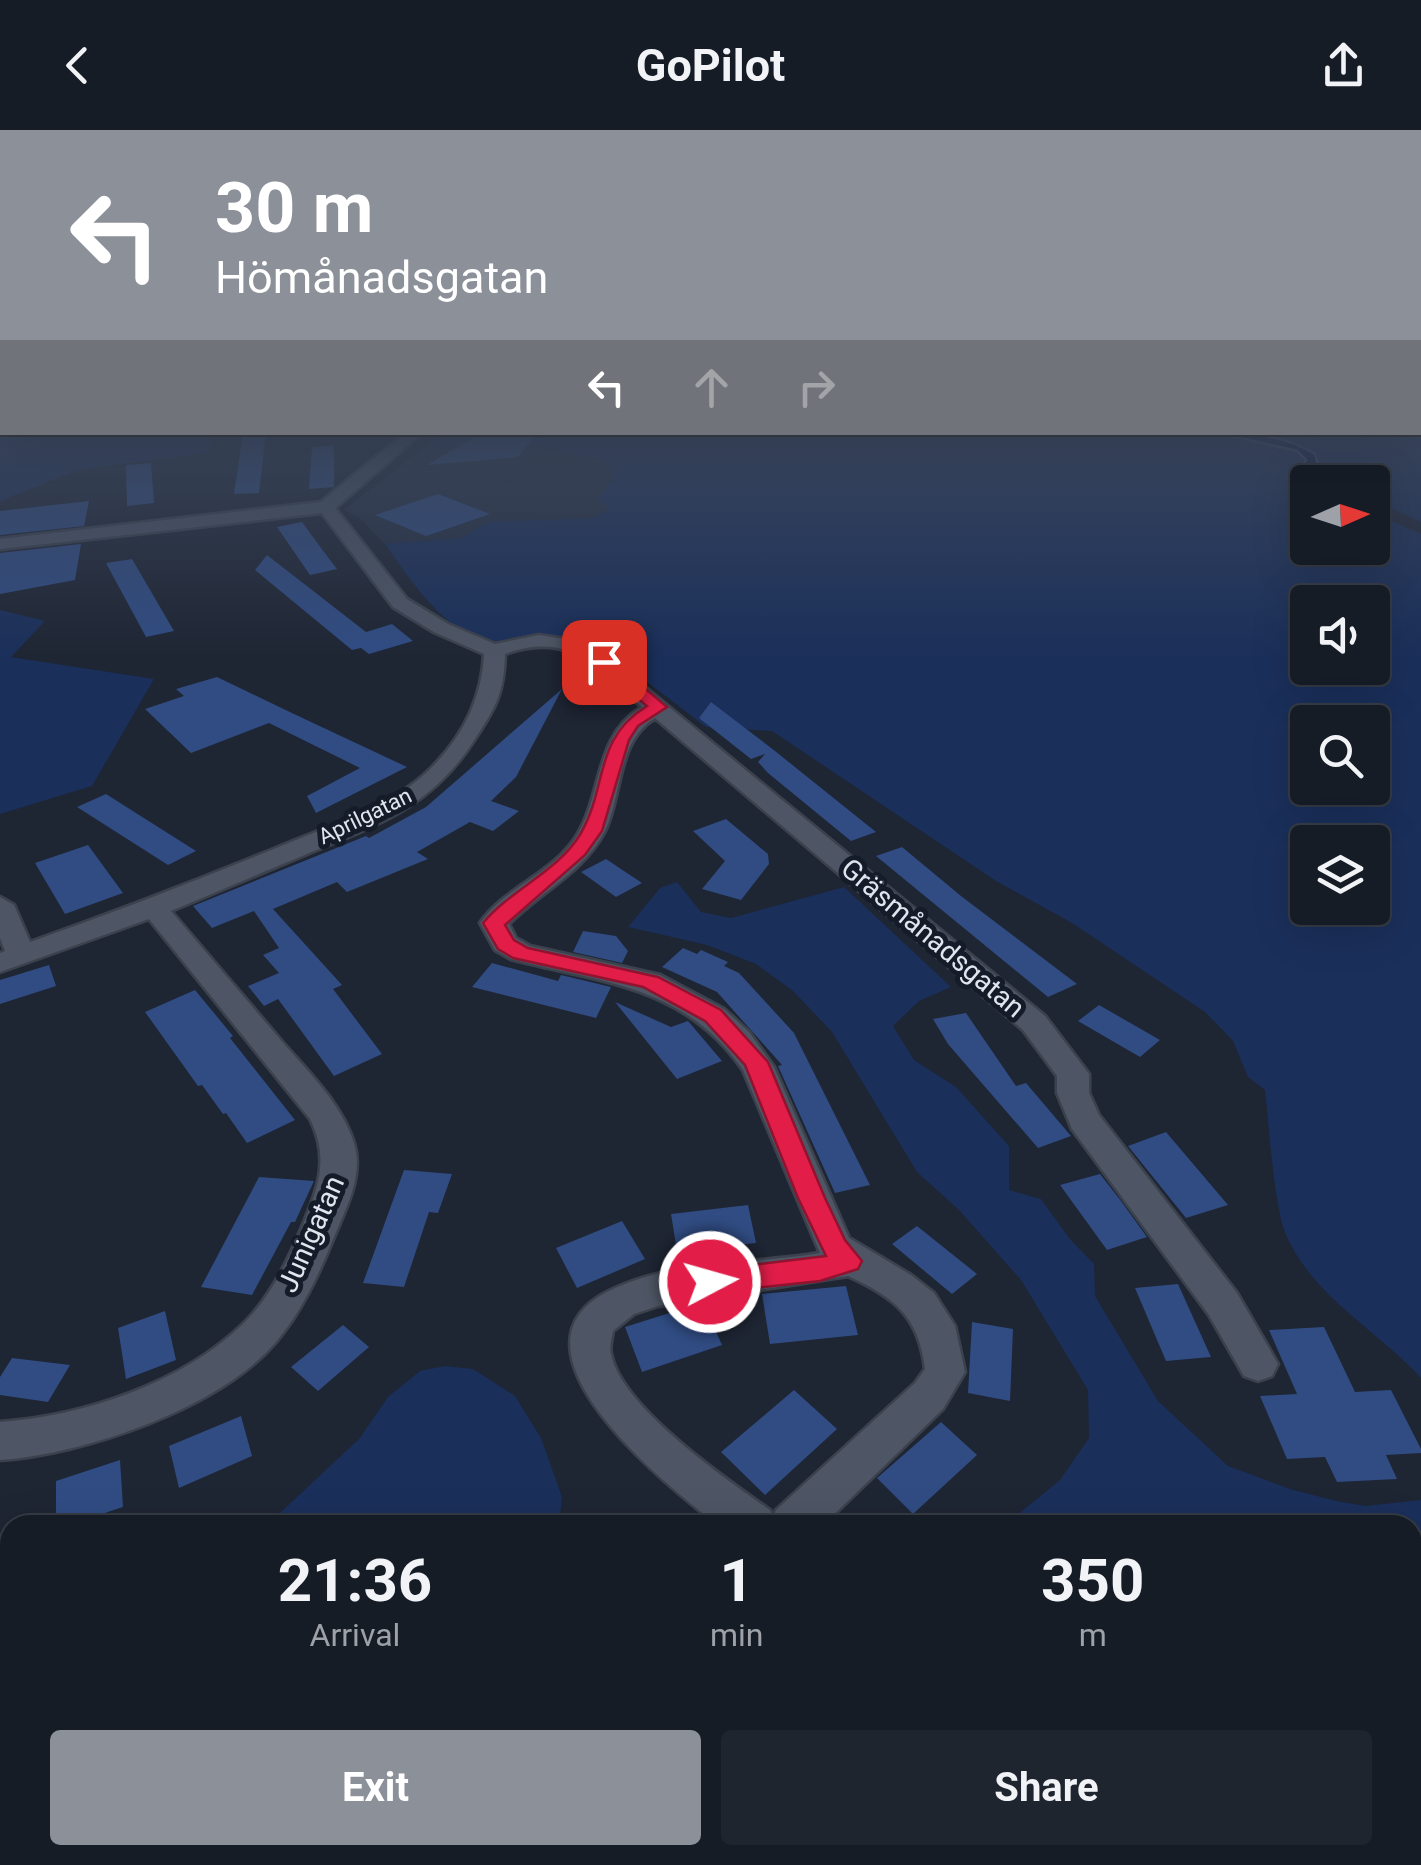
<!DOCTYPE html>
<html lang="en">
<head>
<meta charset="utf-8">
<style>
  :root { --surface:#161c26; --page:#1f252e; --text:#f1f3f6; --muted:#9ea1a7; --line:#353a43; --accent:#8c9099 }
  body { margin:0; font-family:Roboto,sans-serif; background:var(--page); color:var(--text); height:100vh; display:flex; flex-direction:column; font-size:38px; white-space:nowrap }
  * { box-sizing:border-box; margin:0 }
  p { font-size:32px; color:var(--muted) }
  .icon { flex:none; width:55px; height:55px; fill:none; stroke:currentColor; stroke-width:2; stroke-linecap:round; stroke-linejoin:round }
  .map { position:relative; flex:1; overflow:hidden }
  .sheet { position:absolute; left:0px; top:1385px; width:1422px; height:350px; display:flex; flex-direction:column; background:var(--surface); border-radius:30px 30px 0 0; box-shadow:0 10px 40px #0002,0 0 0 2px var(--line) }
  .sheet>* { flex:none }
  .hud { position:absolute; left:0px; top:0px; width:1422px; height:305px; box-shadow:0 10px 40px #0002,0 0 0 2px var(--line); background:#8c9099; color:#fff; overflow:hidden }
  .needle { width:65px; rotate:87deg }
  .controls { position:absolute; left:1290px; top:335px; display:grid; gap:20px }
  .controls a { display:grid; place-items:center; width:100px; height:100px; border-radius:10px; background:var(--surface); box-shadow:0 10px 40px #0002,0 0 0 2px var(--line); font-size:50px }
  .pin { position:absolute; display:grid; place-items:center; width:85px; height:85px; color:#fff; margin:-42px; border-radius:20px; box-shadow:0 5px 15px #0006 }
  .me { position:absolute; width:110px; margin:-55px; rotate:84deg; stroke-linejoin:round; filter:drop-shadow(0 0 8px #0008) }
  .turn { display:flex; align-items:center; gap:35px; height:210px; padding:0 50px; font-size:45px }
  .turn .icon { width:130px; height:130px; stroke-width:2.5 }
  .turn b { display:block; font-size:70px; line-height:85px }
  .lanes { display:flex; align-items:center; height:95px; padding:0 50px; background:#0003; justify-content:center; gap:50px; direction:ltr }
  .lanes .off { opacity:.35 }
  .eta { display:flex; justify-content:space-evenly; align-items:center; height:170px; text-align:center }
  .eta b { font-size:60px; font-weight:700; line-height:70px }
  .primary-button { display:flex; gap:20px; margin-top:auto; padding:20px 50px }
  .primary-button a { flex:1; height:115px; border-radius:10px; background:var(--accent); color:#fff; font-size:40px; font-weight:700; line-height:115px; text-align:center }
  .primary-button a+a { background:var(--page); color:var(--text) }
  header { display:flex; justify-content:space-between; align-items:center; height:130px; padding:0 50px; background:var(--surface); font-size:45px; font-weight:700 }
  .map>svg:first-child { display:block }
  .built { fill:#252f42 }
  .green { fill:#1a2f5a; fill-rule:evenodd }
  .water { fill:#000a3d; stroke:#434c72; stroke-width:2.5 }
  .building { fill:#304c83 }
  .lines { fill:none; stroke-linecap:round; stroke-linejoin:round }
  .minor-casing { stroke:#3c424d; stroke-width:5 }
  .minor { fill:#4e5665; fill-rule:evenodd }
  .route { fill:#e11d48; stroke:#92132f; stroke-width:2.5 }
  .labels { text-anchor:middle; dominant-baseline:central; stroke-width:10; stroke-linejoin:round; paint-order:stroke }
  .far-street-label { font-size:22px; fill:#e0e5ee; stroke:#151c29 }
  .street-label { font-size:28px; fill:#e0e5ee; stroke:#151c29 }
</style>
</head>
<body>
<header><svg class="icon" aria-label="back" viewBox="0 0 24 24"><path d="M15 5l-7 7 7 7"/></svg>GoPilot<svg class="icon" aria-label="share" viewBox="0 0 24 24"><path d="M12 15V3M7 8l5-5 5 5M5 13v7h14v-7"/></svg></header>
<div class="map">
<svg width="1421" height="1735" viewBox="0 0 1421 1735">
  <rect width="100%" height="100%" fill="#1e2533"/>
  <path class="built" d="M519,315L581,323L606,332L614,347L607,361L611,377L595,388L488,392L462,408L385,414L359,387L344,380L426,316L443,319Z"/>
  <path class="green" d="M0,286L2,302H195L214,309L206,323L77,340L0,371Z
    M1421,286V392L1373,370L1372,352H1329L1319,339L1315,324L1301,315L1246,303L1420,302Z
    M548,302L1218,303L1282,316L1305,326L1298,341L1307,357L1308,418H1372L1373,383L1421,404V1248C1378,1201 1314,1167 1287,1107C1274,1080 1269,994 1265,960L1248,947L1233,911L1205,882L1072,793L996,751L772,601L706,597L600,516C563,503 529,512 492,511C448,509 407,445 385,414L462,408L488,392L595,388L610,377L598,369L614,348L606,332C579,322 550,317 521,315C489,313 457,321 426,316L440,303L542,308ZM1308,472H1372V538H1308ZM1308,592H1372V658H1308ZM1308,712H1372V778H1308Z
    M0,480L45,491L11,527L154,549L92,656L0,684Z
    M677,752L701,782L731,788L844,757L951,857L919,871L893,896L914,930L956,957L1009,1016V1060L1041,1069L1069,1108L1094,1134L1095,1166L1158,1271L1228,1336L1290,1359L1336,1371L1365,1376L1421,1370V1735H0V1512L10,1511V1725H1412V1395H1005L1060,1350L1089,1308L1088,1260L1021,1150L959,1080L917,1042L832,902L793,861L756,834L707,815L628,797L660,758Z
    M445,1236L473,1239L515,1266L541,1308L562,1367L559,1395H267L359,1309L388,1267L420,1241Z"/>
  <path class="water" d="M1218,303C1251,302 1287,306 1315,324L1319,339L1329,352L1304,355L1297,346L1306,330L1297,321Z"/>
  <path class="building" d="M243,302H266L259,363L234,364Z
    M483,302H538L518,327L427,335Z
    M334,315V357L309,359L312,317Z
    M151,333L154,373L127,376L126,335Z
    M438,364L490,384L426,406L375,385Z
    M89,371L84,396L0,405V381Z
    M302,392L321,418L337,439L310,445L277,397Z
    M81,414L75,450L0,464V423Z
    M267,425L366,502L392,494L413,511L369,524L361,518L352,520L255,440Z
    M132,429L174,501L146,507L106,433Z
    M217,547L294,584L407,637L316,683L307,666L360,638L269,593L191,623L145,579L184,566L176,559Z
    M562,559L516,647L491,671L519,681L493,701L470,692L417,722L428,729L347,762L337,752L273,779L342,855L333,859L382,924L334,946L278,869L264,876L248,856L279,843L263,825L279,818L254,781L212,798L193,776L366,706L369,708L426,677Z
    M711,572L775,621L876,702L851,711L768,643L758,632L765,624L751,629L699,588Z
    M106,664L196,721L168,735L77,677Z
    M726,689L768,724L769,734L741,770L702,759L725,731L693,701Z
    M88,715L123,763L65,784L35,733Z
    M902,717L961,766L1077,854L1048,867L876,726Z
    M606,729L642,753L616,767L581,742Z
    M583,801L616,806L628,821L622,833L573,822Z
    M683,818L697,824L701,820L728,832L724,836L739,843L794,903L870,1055L835,1063L778,936L782,935L717,862L662,837Z
    M492,833L558,851L561,845L611,857L596,888L472,857Z
    M49,835L56,856L0,874V850Z
    M195,860L233,906L230,908L295,990L247,1013L226,983L223,984L202,955L198,956L145,882Z
    M615,872L671,897L688,891L722,931L677,949Z
    M1099,875L1160,910L1140,927L1078,891Z
    M966,883L1016,956L1026,953L1071,1006L1038,1018L948,914L933,889Z
    M1166,1002L1228,1075L1186,1088L1128,1016Z
    M404,1040L452,1044L438,1083L429,1082L404,1157L363,1153Z
    M1100,1044L1121,1071L1147,1107L1107,1120L1060,1055Z
    M259,1047L314,1051L295,1092H291L252,1165L201,1157Z
    M748,1075L756,1113L677,1121L671,1084Z
    M622,1091L645,1129L577,1158L556,1118Z
    M917,1096L977,1144L952,1164L892,1114Z
    M1178,1154L1211,1227L1166,1231L1135,1158Z
    M846,1156L858,1205L770,1214L762,1164Z
    M703,1173L722,1215L642,1242L625,1197L676,1181L688,1199L685,1178Z
    M165,1181L176,1230L126,1249L118,1198Z
    M972,1192L1013,1199L1010,1271L968,1263Z
    M343,1195L369,1217L318,1261L291,1237Z
    M1324,1197L1355,1262L1391,1260L1421,1319V1323L1386,1325L1397,1349L1337,1352L1325,1327L1287,1329L1260,1266L1297,1264L1269,1200Z
    M12,1228L70,1235L48,1272L0,1265V1247Z
    M794,1260L837,1299L765,1365L721,1322Z
    M241,1286L252,1326L179,1358L169,1316Z
    M941,1292L977,1325L913,1384L877,1348Z
    M120,1330L123,1377L68,1395H56V1351Z"/>
  <g class="lines">
    <defs>
      <path id="minor" d="M406,302H423L335,378L407,469L448,494L495,514L539,505L591,513L1045,886L1089,944V963L1099,985L1237,1163L1278,1234L1272,1246L1258,1251L1244,1246L1209,1185L1072,999L1057,963V946L1023,900L655,588C616,612 623,664 605,701C584,742 540,762 509,794L516,808L530,816L660,845L724,879L749,902L774,937L849,1108L911,1145L934,1163L955,1196L965,1242L943,1279L823,1395H718C669,1357 493,1218 609,1161C674,1129 750,1135 820,1123L743,940C684,855 603,853 511,829L495,820L480,793C505,757 554,743 577,705C603,662 594,606 642,577C598,539 570,500 505,524C504,563 496,577 475,609C431,678 378,694 307,724C261,743 216,762 171,781C207,823 243,866 279,908C306,940 341,972 354,1013C364,1045 346,1078 334,1107C319,1144 301,1183 275,1213C218,1279 84,1324 0,1330V1292C84,1286 182,1253 243,1194C270,1168 288,1131 302,1097C318,1058 330,1029 310,989L149,789L0,842V823L5,821L0,808V767L14,775L30,812C115,782 198,750 281,716C333,694 397,676 436,633C465,602 482,566 484,524L434,502L393,477L322,383L0,419V409L321,372ZM848,1146C894,1167 919,1186 925,1239L915,1253L776,1380L773,1388L770,1380C727,1350 621,1277 611,1224C609,1217 612,1209 613,1201L634,1184L658,1176Z"/>
    </defs>
    <use href="#minor" class="minor-casing"/>
    <use href="#minor" class="minor"/>
  </g>
  <linearGradient id="sky" x2="0" y2="1"><stop stop-color="#10141c"/><stop offset="0.54" stop-color="#3b465b"/><stop offset="1" stop-color="#3b465b" stop-opacity="0"/></linearGradient>
  <rect width="1421" height="529" fill="url(#sky)"/>
  <path class="route" d="M599,529H610L667,577L638,596L629,610L602,701L585,725L505,795L514,810L528,818L658,847L721,880L768,932L825,1068L845,1110L862,1131L858,1139L820,1151L710,1163L700,1160L695,1152L700,1143L710,1140L826,1126L798,1068L745,935L705,891L643,857L513,828L498,819L483,793C510,760 559,741 581,703C608,656 593,609 647,576L599,536Z"/>
  <g class="labels">
    <g class="far-street-label">
      <text transform="translate(365 686) rotate(-26)">Aprilgatan</text>
    </g>
    <g class="street-label">
      <text transform="translate(933 808) rotate(40)">Gräsmånadsgatan</text>
      <text transform="translate(311 1104) rotate(-66)">Junigatan</text>
    </g>
  </g>
</svg>
<div class="controls">
<a><svg class="needle" viewBox="-14 -14 28 28"><path d="M0-13l5 13h-10z" fill="#e53935"/><path d="M0 13l5-13h-10z" fill="#9ea1a7"/></svg></a>
<a><svg class="icon" aria-label="sound" viewBox="0 0 24 24"><path d="M4 9h4l5-4v14l-5-4H4zM17 9q2 3 0 6"/></svg></a>
<a><svg class="icon" aria-label="search" viewBox="0 0 24 24"><circle cx="10" cy="10" r="6"/><path d="M15 15l6 6"/></svg></a>
<a><svg class="icon" aria-label="layers" viewBox="0 0 24 24"><path d="M12 4l9 5-9 5-9-5zM3 14l9 5 9-5"/></svg></a>
</div>
<div class="pin" style="left:604px;top:532px;background:#d93025"><svg class="icon" aria-label="arrive" viewBox="0 0 24 24"><path d="M6 21V4h12l-3 4 3 4H6"/></svg></div>
<svg class="me" style="left:710px;top:1152px" viewBox="-20 -20 40 40"><circle r="17" fill="#e11d48" stroke="#fff" stroke-width="3"/><path d="M0-11L8 9 0 5-8 9z" fill="#fff"/></svg>
<div class="hud">
<div class="turn"><svg class="icon" aria-label="left" viewBox="0 0 24 24"><path d="M17 20v-9H6M10 6l-5 5 5 5"/></svg><div><b>30 m</b>Hömånadsgatan</div></div>
<div class="lanes"><svg class="icon" aria-label="left" viewBox="0 0 24 24"><path d="M17 20v-9H6M10 6l-5 5 5 5"/></svg><svg class="icon off" aria-label="ahead" viewBox="0 0 24 24"><path d="M12 20V5M6 11l6-6 6 6"/></svg><svg class="icon off" aria-label="right" viewBox="0 0 24 24"><path d="M7 20v-9h11M14 6l5 5-5 5"/></svg></div>
</div>
<section class="sheet">
<div class="eta">
<div><b>21:36</b><p>Arrival</p></div>
<div><b>1</b><p>min</p></div>
<div><b>350</b><p>m</p></div>
</div>
<div class="primary-button"><a>Exit</a><a>Share</a></div>
</section>
</div>
</body>
</html>
